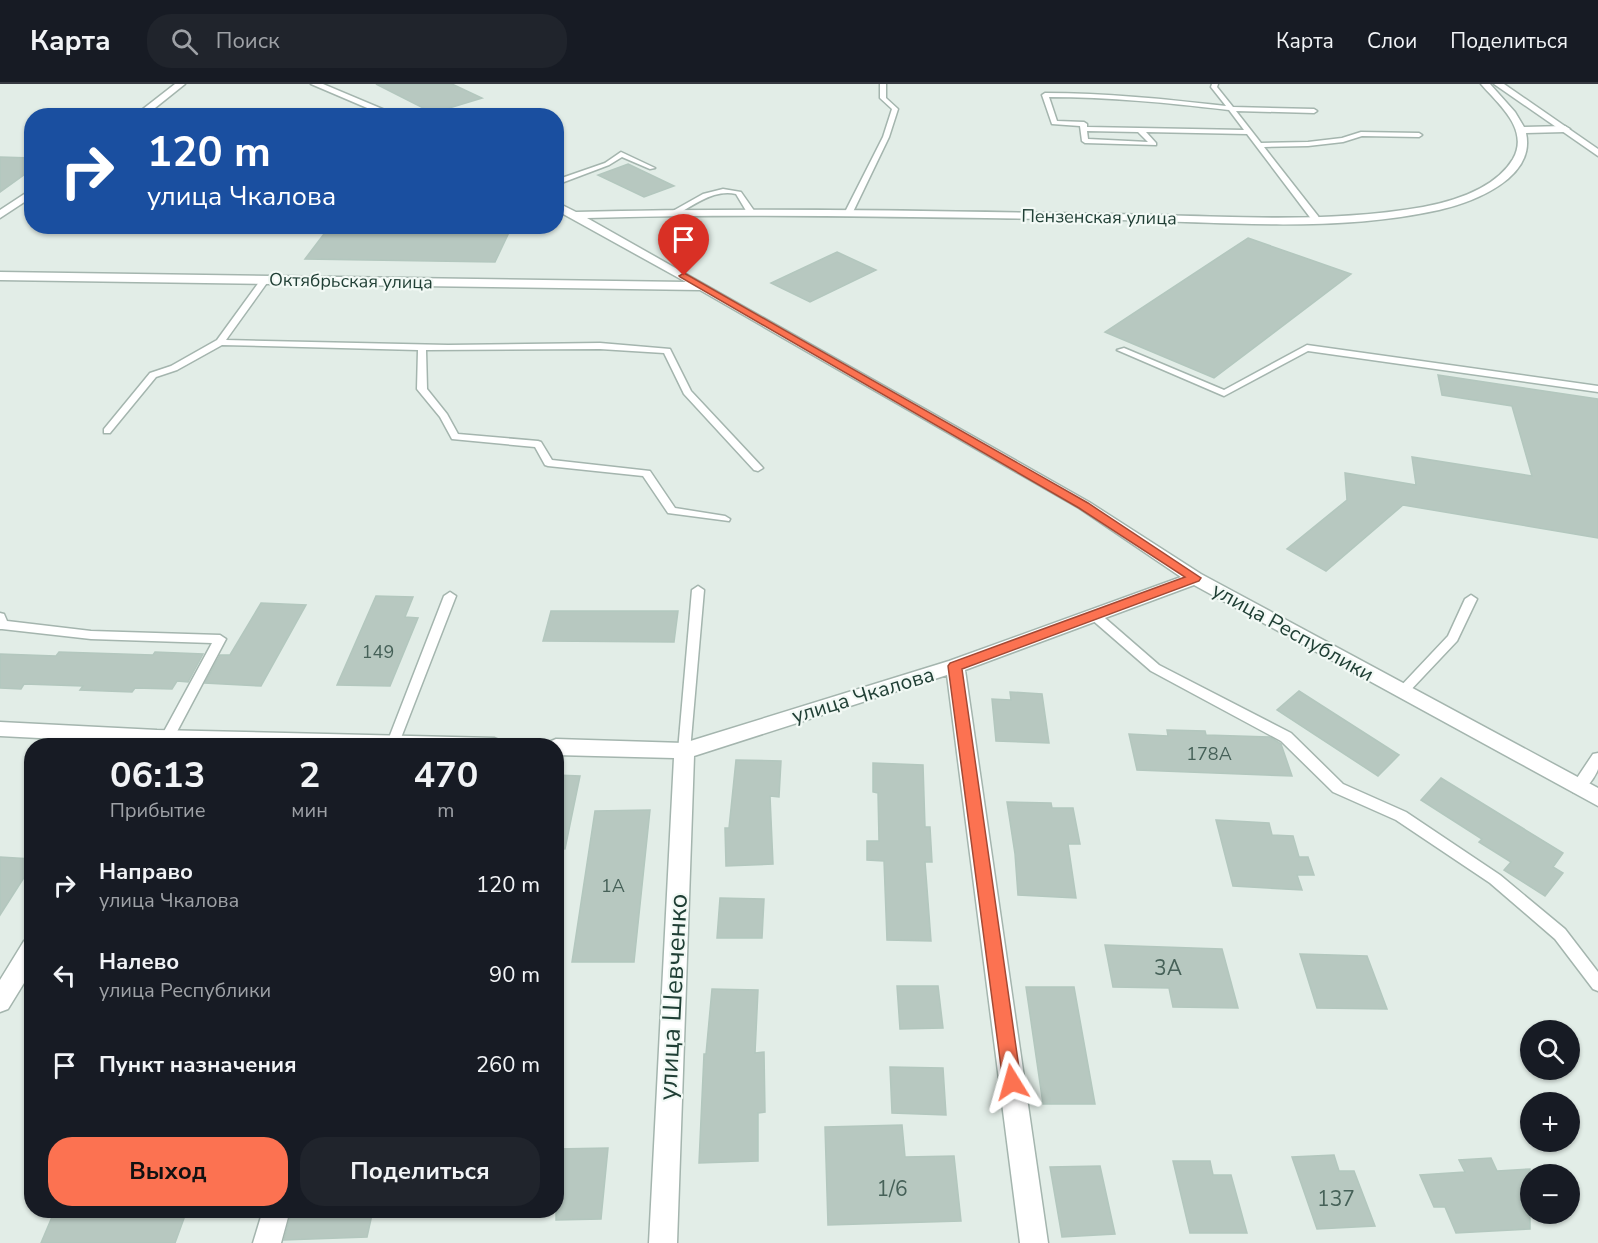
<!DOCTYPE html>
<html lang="ru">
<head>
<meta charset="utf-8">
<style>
  :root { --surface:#171b24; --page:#20242c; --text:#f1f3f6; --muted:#9ea1a6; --line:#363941; --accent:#fc7251 }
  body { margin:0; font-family:"Nunito Sans",sans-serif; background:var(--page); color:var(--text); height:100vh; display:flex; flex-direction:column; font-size:22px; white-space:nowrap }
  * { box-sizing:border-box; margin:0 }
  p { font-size:20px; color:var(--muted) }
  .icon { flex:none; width:33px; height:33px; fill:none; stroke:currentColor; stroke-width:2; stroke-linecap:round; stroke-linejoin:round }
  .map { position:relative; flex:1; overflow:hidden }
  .drawer { position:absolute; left:24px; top:654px; width:540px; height:480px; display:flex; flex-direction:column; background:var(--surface); border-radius:24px; box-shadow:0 2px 4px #0004 }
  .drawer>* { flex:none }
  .top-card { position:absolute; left:24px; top:24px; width:540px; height:126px; border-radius:24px; box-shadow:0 2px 4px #0004; background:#1a4fa0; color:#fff; overflow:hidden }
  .controls { position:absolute; left:1520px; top:936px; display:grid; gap:12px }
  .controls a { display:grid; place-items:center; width:60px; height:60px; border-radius:50%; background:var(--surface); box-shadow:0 2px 4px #0004; font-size:30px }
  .pin { position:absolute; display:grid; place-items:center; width:51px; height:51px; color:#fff; margin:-62px -26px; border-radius:50% 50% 50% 0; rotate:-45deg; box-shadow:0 0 6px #0007 }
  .pin .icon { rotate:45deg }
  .me { position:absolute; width:66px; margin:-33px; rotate:352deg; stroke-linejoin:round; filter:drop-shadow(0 0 4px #0008) }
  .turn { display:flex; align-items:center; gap:21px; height:126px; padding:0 24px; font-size:27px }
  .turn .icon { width:78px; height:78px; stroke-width:2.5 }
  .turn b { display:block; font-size:42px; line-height:51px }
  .eta { display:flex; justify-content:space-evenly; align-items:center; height:102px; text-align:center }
  .eta b { font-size:36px; font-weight:700; line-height:42px }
  .button { display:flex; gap:12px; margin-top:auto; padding:12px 24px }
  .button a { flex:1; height:69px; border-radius:24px; background:var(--accent); color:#111; font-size:24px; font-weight:700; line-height:69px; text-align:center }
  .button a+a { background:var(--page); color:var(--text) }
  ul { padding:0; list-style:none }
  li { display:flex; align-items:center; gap:18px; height:90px; padding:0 24px }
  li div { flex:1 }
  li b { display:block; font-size:22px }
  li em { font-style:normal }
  header { display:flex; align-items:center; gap:36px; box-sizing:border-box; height:84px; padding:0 30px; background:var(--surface); border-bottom:2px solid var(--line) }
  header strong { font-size:28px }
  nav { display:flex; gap:33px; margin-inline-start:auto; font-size:21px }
  .search { width:420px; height:54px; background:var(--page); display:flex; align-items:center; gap:15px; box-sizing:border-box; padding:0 21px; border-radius:24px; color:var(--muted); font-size:22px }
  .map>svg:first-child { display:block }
  .building { fill:#b7c8c0; stroke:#b3c7be; stroke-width:1.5 }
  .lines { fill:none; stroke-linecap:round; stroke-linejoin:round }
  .service-casing { stroke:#a4b5ae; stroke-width:3 }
  .minor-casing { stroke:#a4b5ae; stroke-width:3 }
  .tertiary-casing { stroke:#a4b5ae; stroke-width:3 }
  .service { fill:#fff; fill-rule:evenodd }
  .minor { fill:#fff; fill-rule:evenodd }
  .tertiary { fill:#fff; fill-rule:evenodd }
  .route { fill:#fc7251; stroke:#a44a35; stroke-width:1.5 }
  .labels { text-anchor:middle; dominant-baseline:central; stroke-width:4.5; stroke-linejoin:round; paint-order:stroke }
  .far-street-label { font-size:18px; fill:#203f35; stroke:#f2f9f5 }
  .number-label { font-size:18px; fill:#466158 }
  .street-label { font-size:21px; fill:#203f35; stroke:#f2f9f5 }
  .near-number-label { font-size:21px; fill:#466158 }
  .near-street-label { font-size:26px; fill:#203f35; stroke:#f2f9f5 }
</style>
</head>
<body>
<header>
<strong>Карта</strong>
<div class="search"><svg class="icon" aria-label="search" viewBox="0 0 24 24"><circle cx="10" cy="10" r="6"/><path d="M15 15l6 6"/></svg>Поиск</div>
<nav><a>Карта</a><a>Слои</a><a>Поделиться</a></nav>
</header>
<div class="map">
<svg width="1598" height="1159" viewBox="0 0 1598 1159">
  <rect width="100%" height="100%" fill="#e2ede7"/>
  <path class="building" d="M376,0H452L482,14L433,29Z
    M0,73L32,74V85L0,108Z
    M628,80L674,102L644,113L598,91Z
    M330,142H512L495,178L305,175Z
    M1248,154L1351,190L1214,294L1105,248Z
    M837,168L876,186L810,218L771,199Z
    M1438,291L1598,315V454L1403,421L1326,487L1287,465L1347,416L1345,389L1416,401L1412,373L1532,392L1512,322L1442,311Z
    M376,512L413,513L405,533L418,534L390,602L337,601Z
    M261,519L306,521L261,602L205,599L220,571H230Z
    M551,527H678L674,558L543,557Z
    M59,568L153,571L155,568L203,570L188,598L177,597L172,605L135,604L132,608L80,606L83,602L24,600L21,605L0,604V570L56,572Z
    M1299,607L1399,671L1378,692L1277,626Z
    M1010,608L1042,610L1049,659L996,657L992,615L1011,616Z
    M1167,646L1205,647L1206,651L1270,653L1281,660L1292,692L1137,686L1129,650L1168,652Z
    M736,676L781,677L779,713L770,712L773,780L726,782L725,744H729Z
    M873,679L923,681L925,743H930L932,778H925L931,857L887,856L884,777L867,776V757H879L878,709L873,708Z
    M556,691L580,692L565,765L556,764Z
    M1441,694L1563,769L1553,783L1563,789L1545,812L1504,786L1511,778L1479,758L1482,755L1421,716Z
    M1007,718L1051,719L1052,724H1073L1080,760H1068L1076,814L1018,811L1015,770Z
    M650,726L634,878H572L595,727Z
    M1216,736L1269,739L1272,751L1293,752L1299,773H1308L1314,791H1297L1302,806L1233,802Z
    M0,773L32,775V781L0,831Z
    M720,814L764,815L762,854H717Z
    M1105,861L1222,865L1238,924L1173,923L1169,904L1113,903Z
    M1300,870L1367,872L1387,925L1317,924Z
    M897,902H938L943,944L900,945Z
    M1026,903H1074L1095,1020H1043Z
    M712,905L758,906L755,969L764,968L765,1028L758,1029V1077L699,1079L704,970H706Z
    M890,983L943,984L946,1031L892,1029Z
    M902,1041L905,1073L954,1072L961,1137L828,1141L825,1043Z
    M608,1064L601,1135L556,1136V1065Z
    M1334,1071L1339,1087H1354L1375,1142L1317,1145L1292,1073Z
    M1491,1074L1497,1087L1530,1085V1145L1456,1149L1445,1123H1434L1420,1091L1465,1088L1459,1076Z
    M1173,1077H1210L1213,1091H1231L1247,1149H1190Z
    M1100,1082L1115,1150L1062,1153L1050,1083Z
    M55,1126H187L175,1159H41Z
    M292,1126H373L367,1153L284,1156Z"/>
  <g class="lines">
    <defs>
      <path id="service" d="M880,0H886V14L898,25L889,53L852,130L845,132L844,130L883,53L892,25L880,14Z
        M1212,0H1218L1217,3L1233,23L1314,25L1317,27L1314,29L1236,27L1261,59L1308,58L1342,54L1361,48L1419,49L1422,51L1419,53L1362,52L1343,58L1308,62L1264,63L1318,132L1319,134L1315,136H1312L1247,50L1146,48L1156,59V61L1085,59L1082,57L1080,42L1052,40L1042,11L1045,9C1106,9 1165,15 1226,22L1211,3ZM1049,13C1110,13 1168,19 1229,26L1244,46L1087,43V40L1084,38L1057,37ZM1087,47L1138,48L1148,58L1088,55Z
        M621,68L655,84L650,85L622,73L609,81L556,101V96L605,79Z
        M723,105L741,108L755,128L754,130H748L736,110C715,105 695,120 678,130L671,128L703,110Z
        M262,194L269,196L226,256L448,261L600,259L670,265L691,307L763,384L758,387L754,386L684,310L664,269L600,265L426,266L427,305L447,330L458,350L538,357L541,358L552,376L650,387L675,424L725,432L730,435L729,437L668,429L643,392L548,382L545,381L535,363L452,355L440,333L417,305L418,266L222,261L177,286L156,293L110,349H104V345L150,289L171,282L217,256Z
        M1307,261L1598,302V308L1308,267L1224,312L1117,266L1124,264L1224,306Z
        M698,502L704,506L690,667L689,671H679L678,667L692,506Z
        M450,508L456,512L399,659L398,662H388L387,659L444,512Z
        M1471,511L1477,515L1457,557L1406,611H1398L1396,608L1398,605L1448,552L1465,515Z
        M1094,527L1098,528L1159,581L1291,649L1343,700L1406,728L1500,791L1565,845L1598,888V907L1593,905L1555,855L1490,799L1396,736L1333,708L1281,657L1151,587L1090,534L1088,531Z
        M0,529L4,530L7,537L91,547L220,551L226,555L172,657H162L161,653L212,559L91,555L2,545H0Z
        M1598,669C1598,673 1598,681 1598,685C1595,694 1583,711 1573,708L1571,704L1573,700L1593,670Z"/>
      <path id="minor" d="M175,0H185L145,32H134Z
        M311,0H323L399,32H386Z
        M1481,0H1490L1515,28L1524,43L1565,42L1570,45L1565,48L1526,49C1536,94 1474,118 1439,126C1336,149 1224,138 1120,136C942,134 765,129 587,134L1089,418L1201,490L1598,704V722L1194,501L965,586L1048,1159H1020L947,591L694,672L677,1159H649L674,674L556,671V662H547L549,658L556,655L684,659L949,577L1181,493L1079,424L700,206L0,196V188L686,198L556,126V118L576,128C754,123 932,127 1109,130C1213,131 1320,141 1423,123C1454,117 1495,105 1513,75C1530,45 1498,20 1481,0Z
        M32,105V113L0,134V126Z
        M0,638L157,646L494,654L501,657L503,662H195L0,652Z
        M32,854V886L8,925L0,928V896L24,857Z
        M263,1126H290L281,1159H253Z"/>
      <path id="tertiary" d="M1494,0H1504L1598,65V72Z"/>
    </defs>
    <use href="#service" class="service-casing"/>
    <use href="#minor" class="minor-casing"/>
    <use href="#tertiary" class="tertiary-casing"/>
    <use href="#service" class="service"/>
    <use href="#minor" class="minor"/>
    <use href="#tertiary" class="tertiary"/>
  </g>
  <path class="route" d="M684,189L1088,419L1201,494L1199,497L962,585L1021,998L1019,1004L1012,1007L1005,1004L1003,998L948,582L950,579L1185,493L1079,424L680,193L679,192Z"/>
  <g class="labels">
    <g class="far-street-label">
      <text transform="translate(1099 133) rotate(1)">Пензенская улица</text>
      <text transform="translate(351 197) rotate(1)">Октябрьская улица</text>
    </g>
    <g class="number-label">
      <text x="378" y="568">149</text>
      <text x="1209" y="670">178А</text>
      <text x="613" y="802">1А</text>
    </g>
    <g class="street-label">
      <text transform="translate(1293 548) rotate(29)">улица Республики</text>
      <text transform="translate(863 611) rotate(-17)">улица Чкалова</text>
    </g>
    <g class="near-number-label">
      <text x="1168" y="884">3А</text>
      <text x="892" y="1105">1/6</text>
      <text x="1336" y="1115">137</text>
    </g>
    <g class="near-street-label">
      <text transform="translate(673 913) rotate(-87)">улица Шевченко</text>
    </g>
  </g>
</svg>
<div class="controls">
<a><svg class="icon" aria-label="search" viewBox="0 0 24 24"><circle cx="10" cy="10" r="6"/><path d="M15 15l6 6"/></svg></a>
<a>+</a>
<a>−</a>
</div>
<div class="pin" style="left:684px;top:192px;background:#d93025"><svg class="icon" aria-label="arrive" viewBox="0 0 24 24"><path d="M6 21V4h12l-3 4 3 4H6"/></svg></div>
<svg class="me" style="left:1012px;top:998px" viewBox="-20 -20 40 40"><path d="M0-17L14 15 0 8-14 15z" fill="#fc7251" stroke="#fff" stroke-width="4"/></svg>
<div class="top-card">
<div class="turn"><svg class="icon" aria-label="right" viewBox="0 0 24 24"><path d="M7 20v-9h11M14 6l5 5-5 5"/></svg><div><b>120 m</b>улица Чкалова</div></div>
</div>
<section class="drawer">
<div class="eta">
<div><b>06:13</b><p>Прибытие</p></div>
<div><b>2</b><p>мин</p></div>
<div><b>470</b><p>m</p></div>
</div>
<ul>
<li><svg class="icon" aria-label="right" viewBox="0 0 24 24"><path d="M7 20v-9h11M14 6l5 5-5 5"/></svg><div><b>Направо</b><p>улица Чкалова</p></div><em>120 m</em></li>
<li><svg class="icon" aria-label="left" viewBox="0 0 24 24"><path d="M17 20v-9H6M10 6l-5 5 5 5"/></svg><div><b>Налево</b><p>улица Республики</p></div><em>90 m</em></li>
<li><svg class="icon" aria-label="arrive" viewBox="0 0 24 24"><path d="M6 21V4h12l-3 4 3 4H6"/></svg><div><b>Пункт назначения</b></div><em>260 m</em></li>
</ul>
<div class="button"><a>Выход</a><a>Поделиться</a></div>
</section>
</div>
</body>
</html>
